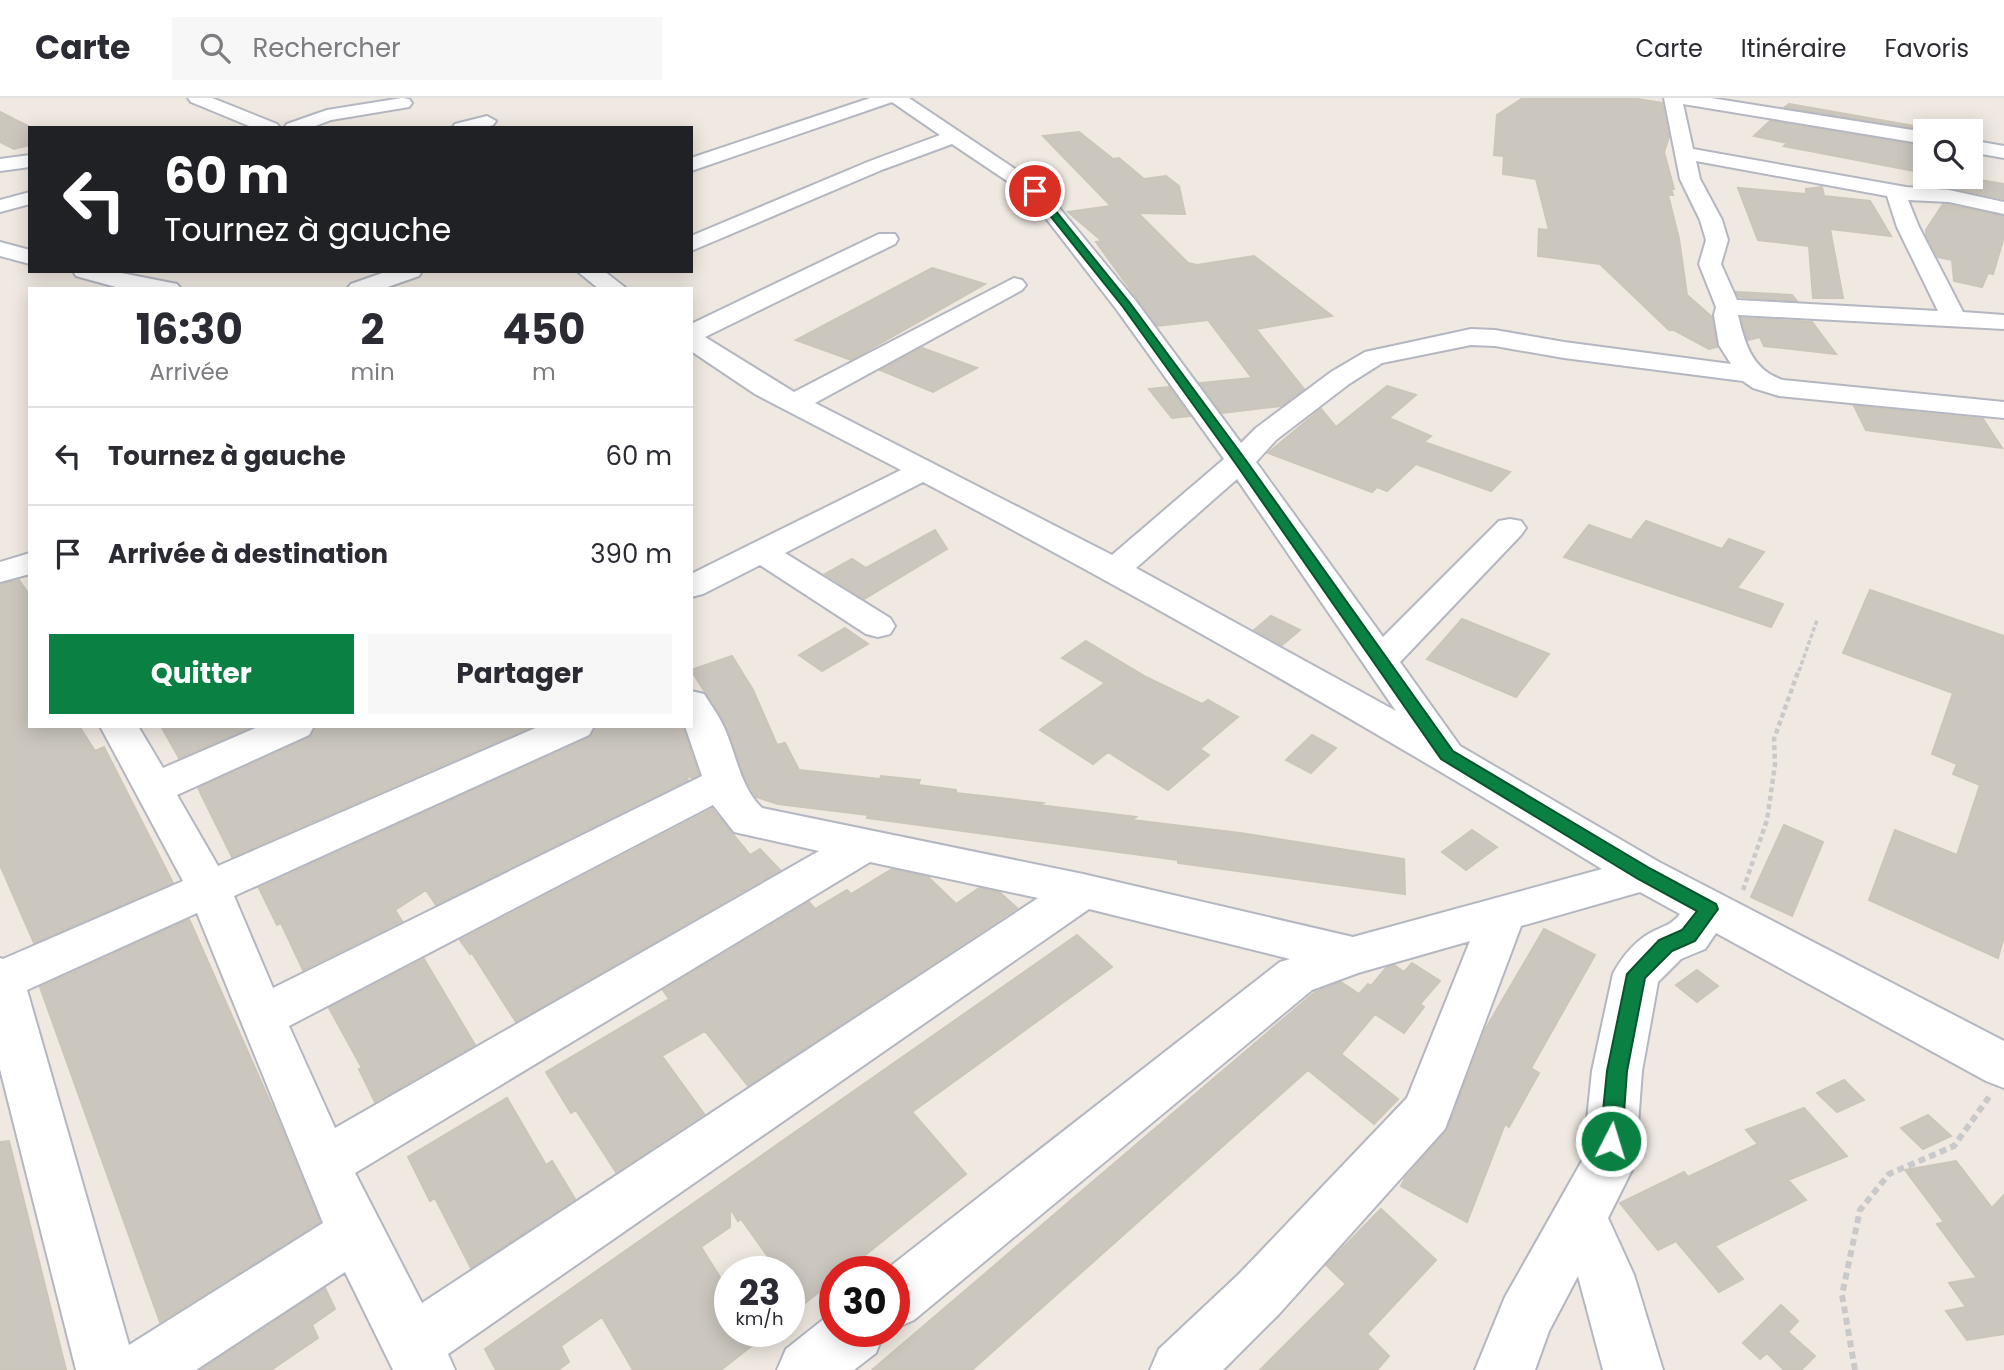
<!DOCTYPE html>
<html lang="fr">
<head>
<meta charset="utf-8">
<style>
  :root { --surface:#fff; --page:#f7f7f7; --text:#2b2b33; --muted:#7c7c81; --line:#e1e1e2; --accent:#0b8043 }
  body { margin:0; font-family:Poppins,sans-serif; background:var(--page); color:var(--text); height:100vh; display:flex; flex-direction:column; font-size:26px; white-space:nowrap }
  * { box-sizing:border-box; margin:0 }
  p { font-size:23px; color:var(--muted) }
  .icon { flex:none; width:38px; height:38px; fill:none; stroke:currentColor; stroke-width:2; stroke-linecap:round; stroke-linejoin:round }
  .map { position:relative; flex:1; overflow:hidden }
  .panel { position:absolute; left:28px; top:189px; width:665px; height:441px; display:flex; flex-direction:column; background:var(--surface); border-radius:0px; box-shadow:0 4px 18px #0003 }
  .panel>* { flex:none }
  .top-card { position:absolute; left:28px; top:28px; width:665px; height:147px; border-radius:0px; box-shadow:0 4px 18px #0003; background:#202124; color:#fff; overflow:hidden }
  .controls { position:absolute; left:1913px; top:21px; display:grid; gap:14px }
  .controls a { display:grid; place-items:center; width:70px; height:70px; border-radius:0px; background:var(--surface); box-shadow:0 4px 18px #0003; font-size:35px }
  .speed { position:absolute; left:714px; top:1158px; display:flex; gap:14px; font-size:35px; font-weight:700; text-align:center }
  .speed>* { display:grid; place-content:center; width:91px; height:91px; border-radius:50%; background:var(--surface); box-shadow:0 4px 18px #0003; line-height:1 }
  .speed small { font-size:18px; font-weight:400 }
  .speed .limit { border:10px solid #d22; background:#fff; color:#111 }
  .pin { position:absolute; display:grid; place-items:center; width:60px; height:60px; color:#fff; margin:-30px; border:4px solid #fff; border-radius:50%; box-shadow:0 2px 7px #0007 }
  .me { position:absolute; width:77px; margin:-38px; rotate:5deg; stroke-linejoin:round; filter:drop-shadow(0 0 5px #0008) }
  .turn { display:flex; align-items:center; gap:24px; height:147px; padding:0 21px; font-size:32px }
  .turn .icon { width:91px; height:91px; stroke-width:2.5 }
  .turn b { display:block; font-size:49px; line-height:60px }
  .eta { display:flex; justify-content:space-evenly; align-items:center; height:119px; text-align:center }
  .eta b { font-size:42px; font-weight:700; line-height:49px }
  .action { display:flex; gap:14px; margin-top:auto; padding:14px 21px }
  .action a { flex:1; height:80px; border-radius:0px; background:var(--accent); color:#fff; font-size:28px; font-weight:700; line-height:80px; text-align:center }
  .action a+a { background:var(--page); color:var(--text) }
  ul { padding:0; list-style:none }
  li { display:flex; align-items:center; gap:21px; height:98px; padding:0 21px; border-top:2px solid var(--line) }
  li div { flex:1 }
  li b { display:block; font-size:26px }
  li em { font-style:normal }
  header { display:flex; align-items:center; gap:42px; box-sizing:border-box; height:98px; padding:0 35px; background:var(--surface); border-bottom:2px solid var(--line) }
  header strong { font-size:33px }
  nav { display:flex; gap:38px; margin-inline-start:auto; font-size:24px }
  .search { width:490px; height:63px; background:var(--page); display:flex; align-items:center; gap:18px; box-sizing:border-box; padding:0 24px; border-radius:0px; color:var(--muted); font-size:26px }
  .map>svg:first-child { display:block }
  .building { fill:#cbc7bf; stroke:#cbc5ba; stroke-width:2 }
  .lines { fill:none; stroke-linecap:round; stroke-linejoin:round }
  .street-casing { stroke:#b4b7c1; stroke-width:4 }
  .path-far2 { stroke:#c9c9c9; stroke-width:3.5; stroke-dasharray:4.5 2.5; stroke-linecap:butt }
  .path-far1 { stroke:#c9c9c9; stroke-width:4.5; stroke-dasharray:5 3.5; stroke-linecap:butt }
  .path { stroke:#c9c9c9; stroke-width:6; stroke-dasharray:7 4.5; stroke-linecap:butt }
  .street { fill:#fff; fill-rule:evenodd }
  .route { fill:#0b8043; stroke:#07532c; stroke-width:2 }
</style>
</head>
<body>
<header>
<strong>Carte</strong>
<div class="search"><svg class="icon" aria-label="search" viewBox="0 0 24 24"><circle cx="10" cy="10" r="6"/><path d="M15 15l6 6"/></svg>Rechercher</div>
<nav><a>Carte</a><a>Itinéraire</a><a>Favoris</a></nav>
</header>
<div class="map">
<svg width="2004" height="1272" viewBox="0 0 2004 1272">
  <rect width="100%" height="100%" fill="#efe9e1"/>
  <path class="building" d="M1523,0H1631L1662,5L1669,39L1664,54L1674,91H1671L1673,97H1668L1679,141L1687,197L1712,219L1717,249L1709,251L1674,232H1669L1600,166L1538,158L1539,131L1549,132L1536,81L1503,76L1504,58L1494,57L1497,17Z
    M1789,6L1914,28L1916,30L1785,9Z
    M0,14L30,29V47L14,51L0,44Z
    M1770,23L1925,48V75L1784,48L1787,45L1754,38Z
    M1079,34L1113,61L1119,60L1144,81L1166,78L1179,88L1185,116L1138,115L1188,165L1197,167L1254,158L1332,218L1256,231L1304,291L1281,308L1222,315L1200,285L1252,280L1208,222L1157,228L1096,144L1102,143L1068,114L1111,108L1043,38Z
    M1962,79L2004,86V101L1954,90Z
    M1822,89L1824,98L1870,103L1891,138L1830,131L1843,200H1813L1809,148L1758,142L1738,90L1806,96V91Z
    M1943,106L2004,118V139L1993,176L1988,175L1982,189L1954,183L1952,162L1938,159L1926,137V132Z
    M932,170L985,186L851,262L796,242Z
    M1736,194L1792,197L1797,203L1739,199Z
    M1741,220L1812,224L1836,256L1764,248L1760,239L1748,242Z
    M922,250L977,270L933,294L880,272Z
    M1387,288L1416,297L1389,320L1431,338L1424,344L1510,374L1491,393L1416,366L1387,393L1377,389L1372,394L1268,355L1321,311L1336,329Z
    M1169,289L1190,318L1172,320L1149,291Z
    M1854,308L1983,321L2002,350L1866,332Z
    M1646,423L1722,451L1729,441L1764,454L1737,490L1783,506L1771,529L1564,459L1589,427L1631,442Z
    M935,432L947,451L864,501L825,476L852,461L866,470Z
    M19,482L30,498V628H79L95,653L104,649L173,785L34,845L0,767V486Z
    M1870,492L2004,538V838L1998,860L1869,802L1895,732L1957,757L1980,687L1953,676L1957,666L1932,656L1953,595L1843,555Z
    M1271,518L1300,532L1282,547L1254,532Z
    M1462,521L1549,556L1516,599L1427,561Z
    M845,530L868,546L822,573L799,557Z
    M1086,543L1146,579L1202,606L1208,602L1238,619L1200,651L1209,657L1168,692L1108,654L1093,666L1040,632L1105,585L1062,560Z
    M732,558L753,592L777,647L785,645L799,672L880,681L881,678L920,682L918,687L956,692V695L1043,705L1039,707L1136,719L1132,722L1240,735L1404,761L1405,796L1178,765V762L867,720L868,717L778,706L756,699L745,680L724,624L691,572Z
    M161,628H253L179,660Z
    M316,628H533L232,759L198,690L310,639Z
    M596,628H683L699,677L692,680L686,678L688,682L436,807L426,792L395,812L402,823L303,872L281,825L277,827L259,790L590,639Z
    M1312,637L1336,650L1311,675L1286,662Z
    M712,711L750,757L760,751L780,772L516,924L472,855L470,856L460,842Z
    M1784,727L1823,744L1792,818L1751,799Z
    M1472,732L1497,749L1466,772L1442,754Z
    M892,771L928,779L956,806L979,790L999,794L1017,810L748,988L705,933L662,958L704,1016L616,1074L576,1012L571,1015L546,974L669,901L663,892L809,804L815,811L847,792L851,796Z
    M189,821L278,1022L320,1124L160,1224L40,889Z
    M1544,831L1595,857L1531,970L1539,975L1509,1029L1505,1026L1467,1124L1401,1088L1405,1080L1447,1032L1486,930Z
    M1077,837L1112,869L912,1014L966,1076L844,1174H835V1181L789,1218V1174H750L769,1160L741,1121L738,1123L730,1110V1129L701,1149L730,1195V1234H769L721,1272H633L602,1219L561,1248L569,1264L558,1272H496L485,1251Z
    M424,861L475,947L375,1004L359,971L362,970L329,910Z
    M1412,865L1440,883L1420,906L1424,909L1404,935L1375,916L1341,956L1398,1001L1374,1026L1308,972L972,1272H872L1315,894L1341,884L1359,896L1368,886L1371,888L1387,869L1394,867L1404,874Z
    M1697,872L1718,888L1697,904L1676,887Z
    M1844,982L1864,1002L1837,1014L1817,995Z
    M507,1000L546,1067L552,1063L575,1101L471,1170L435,1100L430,1103L408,1059Z
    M1804,1010L1847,1058L1788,1082L1806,1102L1715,1148L1743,1181L1719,1194L1676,1143L1658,1152L1620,1105L1684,1074L1688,1079L1758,1046L1746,1032Z
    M1928,1017L1951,1038L1923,1051L1901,1030Z
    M9,1043L66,1272H0V1044Z
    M1956,1063L1992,1110L2004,1097V1236L1967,1242L1946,1213L1966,1209L1949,1185L1977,1180L1937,1126L1944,1124L1905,1072Z
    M1381,1111L1436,1162L1367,1236L1389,1258L1377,1272H1260L1346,1186L1326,1167Z
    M325,1190L335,1211L312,1227L318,1240L271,1272H201Z
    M1781,1207L1798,1223L1788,1234L1815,1258L1801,1272H1784L1767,1255L1760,1261L1743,1245Z"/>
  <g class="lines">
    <defs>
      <path id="street" d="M188,0H212L277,26L280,30H254L191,4Z
        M402,0L409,1L412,5L409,9L331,22L310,30H284L287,26L327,12Z
        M870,0H909L1042,89L1135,202L1241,345L1256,330L1331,274L1365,254L1471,231L1495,232L1564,244L1731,266L1719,247L1714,217L1716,209L1699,166L1706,142L1700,122L1680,81L1664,0H1711L1925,34V46L1683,6L1693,51L1906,89L1949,92L2004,104V116L1949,104L1908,102L1919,129L1963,214L2004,217V231L1738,217C1745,246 1752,272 1783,282L2004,304V320L1779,298L1753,290L1743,283L1564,260L1495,248L1471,247L1382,265L1349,286L1276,342L1256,364L1383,539L1499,423L1510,421L1521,423L1526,430L1521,437L1400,564L1460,648L1659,764L2004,943V990L1986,983L1716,835L1705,851L1681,861L1658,884L1642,973L1635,1066L1608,1120L1634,1177L1663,1272H1603L1578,1178L1549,1233L1535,1272H1475L1505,1199L1583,1061L1592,973L1613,876C1621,860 1636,842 1652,834C1663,828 1672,827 1680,816L1640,794L1521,828L1445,1031L1279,1216L1223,1272H1150L1159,1251L1239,1176L1407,1000L1470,843L1358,875L1312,892L914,1222L894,1231V1174H883L1280,864L1290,861L1089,811L448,1256L455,1272H393L345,1174L196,1272H76L0,971V860L3,861L183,783L100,628H138L163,670L260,628H314L309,637L177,697L218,768L540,628H594L589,637L234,798L273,890L702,678L685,628H691V593L704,596C710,606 717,615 722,625C736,653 739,688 762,710L1083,776L1353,839L1602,771C1380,635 1154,506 923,384L785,455L890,520L895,528L890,536L878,539L866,536L760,467L703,496L691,499V476L901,372L755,296L691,253V226L879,136H895L898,141L895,146L705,239L794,294L1014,180L1022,182L1026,187L1022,192L815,305L1112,457L1224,361L1117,212L1028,97L952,46L884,71L691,153V138L870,63L940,37L892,4L691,73V60ZM1696,63L1887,98L1897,129L1938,213L1737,202L1721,166L1728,142L1722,122L1700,81ZM1237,381L1396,613L1136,470ZM713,707L734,734L819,753L335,1030L289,928ZM870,764L1038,800L422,1205L355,1075ZM197,815L323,1125L129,1247L27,892Z
        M487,18L496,23L493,27L483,30H452L455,26Z
        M1970,42L2004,48V60L1970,54Z
        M30,57V69L0,73V61Z
        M30,94V106L0,114V102Z
        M0,144L30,152V166L0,158Z
        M73,173H111L177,186L181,191H123L76,178Z
        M388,173H422L419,178L382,191H347L351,186Z
        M577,173H604L627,191H599Z
        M30,455V476L0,484V464Z
        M834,1213L835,1234H884L876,1255L854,1272H777L786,1251Z"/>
    </defs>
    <use href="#street" class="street-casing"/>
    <path class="path-far2" d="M1799,573L1817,522"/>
    <path class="path-far1" d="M1743,792L1767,722L1775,667L1774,641L1799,571"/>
    <path class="path" d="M1855,1272L1842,1197L1860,1112L1889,1076L1954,1048L1989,999"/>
    <use href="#street" class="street"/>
  </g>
  <path class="route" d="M1032,91H1038L1130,205L1245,361L1453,653L1651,771L1716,806L1718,811L1695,843L1672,853L1645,880L1627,973L1622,1043L1619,1050L1611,1053L1604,1050L1600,1043L1607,973L1627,876L1659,842L1682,832L1697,813L1638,781L1441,661L1236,366L1123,209L1032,95Z"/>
</svg>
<div class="controls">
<a><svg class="icon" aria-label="search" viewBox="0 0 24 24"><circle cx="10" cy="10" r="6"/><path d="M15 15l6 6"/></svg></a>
</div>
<div class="speed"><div>23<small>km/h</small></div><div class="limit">30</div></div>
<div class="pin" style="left:1035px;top:93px;background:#d93025"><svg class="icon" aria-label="arrive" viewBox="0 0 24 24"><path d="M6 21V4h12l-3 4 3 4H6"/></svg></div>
<svg class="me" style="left:1611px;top:1043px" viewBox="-20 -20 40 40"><circle r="17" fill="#0b8043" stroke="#fff" stroke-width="3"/><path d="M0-11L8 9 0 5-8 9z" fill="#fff"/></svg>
<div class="top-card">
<div class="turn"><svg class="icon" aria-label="left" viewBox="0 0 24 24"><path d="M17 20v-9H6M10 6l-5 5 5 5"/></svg><div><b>60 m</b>Tournez à gauche</div></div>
</div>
<section class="panel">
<div class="eta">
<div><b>16:30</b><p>Arrivée</p></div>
<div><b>2</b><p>min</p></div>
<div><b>450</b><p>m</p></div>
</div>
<ul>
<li><svg class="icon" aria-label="left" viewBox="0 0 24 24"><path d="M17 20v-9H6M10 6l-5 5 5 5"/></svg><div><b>Tournez à gauche</b></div><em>60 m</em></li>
<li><svg class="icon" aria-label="arrive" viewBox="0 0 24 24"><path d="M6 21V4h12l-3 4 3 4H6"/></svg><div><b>Arrivée à destination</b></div><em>390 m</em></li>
</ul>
<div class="action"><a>Quitter</a><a>Partager</a></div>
</section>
</div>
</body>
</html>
